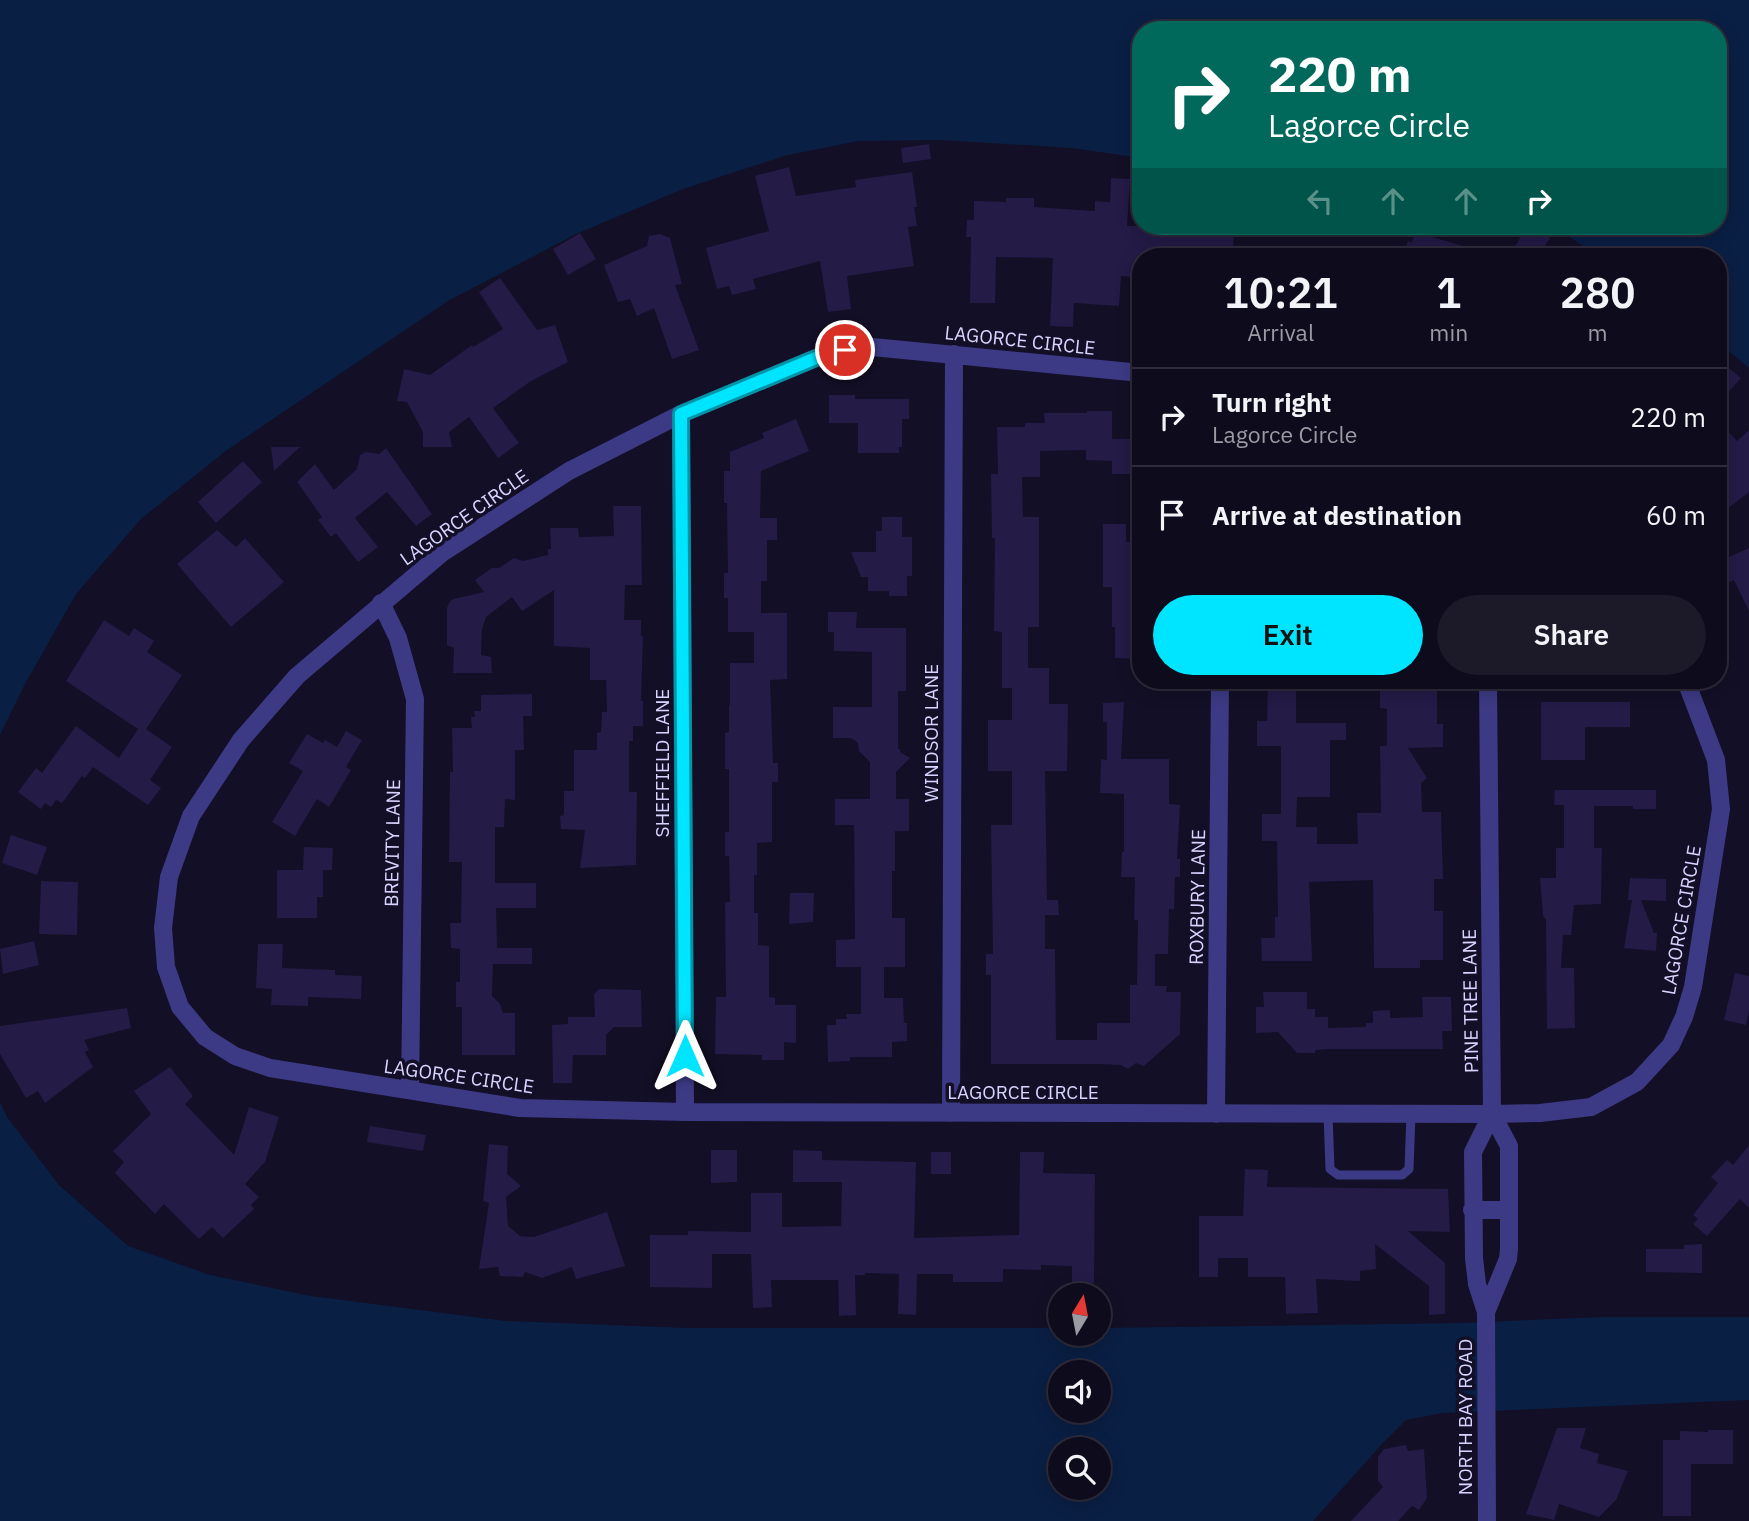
<!DOCTYPE html>
<html lang="en">
<head>
<meta charset="utf-8">
<style>
  :root { --surface:#0e0b1c; --page:#1c1929; --text:#f1f3f6; --muted:#9b9ba3; --line:#2e2b3b; --accent:#00e5ff }
  body { margin:0; font-family:"IBM Plex Sans",sans-serif; background:var(--page); color:var(--text); height:100vh; display:flex; flex-direction:column; font-size:26px; white-space:nowrap }
  * { box-sizing:border-box; margin:0 }
  p { font-size:23px; color:var(--muted) }
  .icon { flex:none; width:38px; height:38px; fill:none; stroke:currentColor; stroke-width:2; stroke-linecap:round; stroke-linejoin:round }
  .map { position:relative; flex:1; overflow:hidden }
  .details { position:absolute; left:1132px; top:248px; width:595px; height:441px; display:flex; flex-direction:column; background:var(--surface); border-radius:28px; box-shadow:0 4px 18px #0003,0 0 0 2px var(--line) }
  .details>* { flex:none }
  .banner { position:absolute; left:1132px; top:21px; width:595px; height:214px; border-radius:28px; box-shadow:0 4px 18px #0003,0 0 0 2px var(--line); background:#00695c; color:#fff; overflow:hidden }
  .needle { width:46px; rotate:10deg }
  .controls { position:absolute; left:1048px; top:1283px; display:grid; gap:14px }
  .controls a { display:grid; place-items:center; width:63px; height:63px; border-radius:50%; background:var(--surface); box-shadow:0 4px 18px #0003,0 0 0 2px var(--line); font-size:35px }
  .pin { position:absolute; display:grid; place-items:center; width:60px; height:60px; color:#fff; margin:-30px; border:4px solid #fff; border-radius:50%; box-shadow:0 2px 7px #0007 }
  .me { position:absolute; width:77px; margin:-38px; rotate:0deg; stroke-linejoin:round; filter:drop-shadow(0 0 5px #0008) }
  .turn { display:flex; align-items:center; gap:24px; height:147px; padding:0 21px; font-size:32px }
  .turn .icon { width:91px; height:91px; stroke-width:2.5 }
  .turn b { display:block; font-size:49px; line-height:60px }
  .lanes { display:flex; align-items:center; height:66px; padding:0 21px; background:#0003; justify-content:center; gap:35px; direction:ltr }
  .lanes .off { opacity:.35 }
  .eta { display:flex; justify-content:space-evenly; align-items:center; height:119px; text-align:center }
  .eta b { font-size:42px; font-weight:600; line-height:49px }
  .primary-button { display:flex; gap:14px; margin-top:auto; padding:14px 21px }
  .primary-button a { flex:1; height:80px; border-radius:42px; background:var(--accent); color:#111; font-size:28px; font-weight:600; line-height:80px; text-align:center }
  .primary-button a+a { background:var(--page); color:var(--text) }
  ul { padding:0; list-style:none }
  li { display:flex; align-items:center; gap:21px; height:98px; padding:0 21px; border-top:2px solid var(--line) }
  li div { flex:1 }
  li b { display:block; font-size:26px }
  li em { font-style:normal }
  .map>svg:first-child { display:block }
  .water { fill:#0a1f44; fill-rule:evenodd }
  .building { fill:#241b47 }
  .lines { fill:none; stroke-linecap:round; stroke-linejoin:round }
  .service { stroke:#3d3a85; stroke-width:9 }
  .minor { stroke:#3d3a85; stroke-width:18 }
  .route-casing { stroke:#0095a6; stroke-width:18 }
  .route { stroke:#00e5ff; stroke-width:12 }
  .labels { text-anchor:middle; dominant-baseline:central; stroke-width:7; stroke-linejoin:round; paint-order:stroke }
  .street-label { font-size:19px; fill:#d9d4ff; stroke:#130f26 }
</style>
</head>
<body>
<div class="map">
<svg width="1749" height="1521" viewBox="0 0 1749 1521">
  <rect width="100%" height="100%" fill="#130f26"/>
  <path class="water" d="M0,0H1749V368L1719,343L1718,257H1599L1562,232L1544,226H1718V30H1141V158L1072,148L940,140L858,141L784,156L683,189L576,234L448,301L227,450L141,519L76,594L25,684L0,735Z
    M0,1102L7,1117L59,1185L128,1246L210,1275L311,1296L505,1321L686,1328H1060V1334H1099V1328L1464,1323L1601,1317H1749V1400L1443,1413L1406,1420L1382,1444L1313,1521H0ZM1060,1372H1099V1410H1060ZM1060,1449H1099V1488H1060Z"/>
  <path class="building" d="M929,144L931,159L903,163L901,148Z
    M789,167L796,196L856,187L855,180L912,172L917,207H914L917,226L908,227L914,266L847,276L851,309L828,312L820,261L753,279L756,289L732,295L729,286L717,289L706,248L769,231L755,176Z
    M1111,178L1130,179L1127,226H1235L1232,254L1224,253V257H1141V278L1121,276L1119,306L1074,303L1073,327L1050,326L1053,258L996,257L995,303H970L971,237H966L967,220H974V201L1006,202V198H1034V207L1095,211V201L1110,202Z
    M1527,226L1550,238L1542,251L1533,253L1531,257H1525L1513,250Z
    M1415,232L1487,253V257H1403L1408,241L1412,242Z
    M580,233L596,259L568,275L553,249Z
    M660,234L670,238L682,284L675,285L699,350L672,359L654,308L637,316L630,299L618,302L604,265L647,246L649,236Z
    M500,278L537,330L555,325L568,362L531,381L493,408L519,443L498,458L469,417L449,432L452,447H423V432L407,402L397,401L404,369L430,375L472,345L473,347L503,329L479,292Z
    M1718,359L1741,378L1718,404Z
    M829,395H855V399H909V419H902V447H899V453H858V423H829Z
    M1087,411H1112V439H1141V474H1112V461L1086,460V450L1040,451V477H1022L1023,517H1039V627H1028V668H1049V704H1068L1067,771H1045L1047,900H1058L1059,915H1045V949H1055L1056,1040H1097V1023H1130V985H1137L1138,920H1134L1135,877H1121L1122,852H1124V794L1100,793L1101,759L1107,760V722H1103V703L1124,702L1121,759H1169V804L1180,805L1177,859H1180V877H1175L1174,909H1169L1168,954H1155V986H1167L1166,992H1181L1180,1034L1144,1066L1136,1063L1128,1069L1121,1065L1099,1064H991V975H986V954H993L991,825H1012V771H988V720H1012V688H1002V632L994,631L995,538H992L991,474H998L997,427H1025V423H1045L1044,413H1087Z
    M796,419L809,451L761,471L760,518H777V540H767V581H761V613H787V679L770,680L773,763H778V782H772V842L757,843V875H754V913H758V945L769,946V997L775,998V1005H796V1043L784,1042V1060H762V1055L715,1054L716,997H726L725,902H730L729,856H725V832H729V769H725V733L729,732V705H730V663H754V632H728V598H724V573H728L727,503H724V471H730V452L764,438L762,433Z
    M1718,421L1737,441L1749,430V492L1718,516Z
    M271,447H300L274,471Z
    M386,448L432,514L416,526L387,492L355,518L378,547L358,562L336,533L331,537L318,520L322,517L297,482L315,464L334,490L357,469L360,455L366,452L379,454Z
    M243,461L262,482L216,523L198,502Z
    M613,506H641L642,585H625L624,620H641V636L643,637L641,701H643V726H633V741H629V792H637L636,865L580,868L585,830L561,829L560,816L564,815V791H574V750H597V733L601,732L602,712H607L606,680H590V648L554,646V590L522,611L512,597L486,617L482,629L481,655L491,657L492,673H453L454,648L447,645V608L450,601L454,599L484,592L475,580L492,568H499L514,558L523,561L548,555V549H551L550,528H578L579,537L614,536Z
    M882,517H902V537H912V576H907V596H889V591H868V577H861L851,552H876V531H882Z
    M1103,524H1126V542H1141V659L1115,658V627H1112V587H1103Z
    M217,530L236,547L245,538L284,582L231,627L177,564Z
    M1749,548V611L1734,580L1718,587V562Z
    M828,612H857L856,628H906V691H898V749H900V752L910,758L896,772V799H909V831H895V871H892V918H905V967H884V998H903L904,1023H907V1041L892,1042V1057H850V1061L828,1062L827,1025H836V1019H847L846,1014H861V967H836V940L855,939L854,825H835V799H870V762L859,751L858,743L851,738H833V707H872V652L834,651V632H828Z
    M104,620L129,636L134,628L154,641L147,652L182,675L146,729L172,747L150,780L161,788L148,805L93,767L85,778L82,776L62,803L56,800L51,807L45,803L41,809L18,792L36,768L42,773L76,726L119,758L138,729L66,681Z
    M1268,681H1296V723H1346V740H1330V797H1297L1296,827H1317V844H1358L1357,813H1381L1380,746H1387V709L1380,708V681H1434V688L1437,687V724H1443V747L1408,748L1427,778L1421,783L1422,812H1441L1443,879H1434V911H1443V960H1420V968H1374L1373,880L1309,882L1312,961H1262L1261,938H1275V917H1278L1277,841H1262V814H1281V746H1257V721H1267Z
    M532,694V716H523L524,750H515V800L505,799L504,827H495V883H536V908H496L497,948H532V964H493L492,996L500,1004L503,1013H515V1055H462V1007H456V982H460V949L451,948L450,923H461L462,862H449L450,772H453L452,728H472L471,717H475L474,711H481V695Z
    M1541,702H1630V727H1585V760H1541Z
    M346,731L362,740L346,767L351,770L329,807L317,799L295,836L272,822L303,771L289,763L307,734L323,743L325,740L337,747Z
    M1555,790H1656V809H1633V806H1594V848H1602L1601,904L1574,905L1571,935H1563L1561,968H1574L1575,1028L1547,1029L1546,920L1543,916L1540,878H1556V848H1564V805H1554Z
    M11,835L47,847L37,875L2,863Z
    M304,847L333,848L332,870H323V897H317V918H277V870H303Z
    M1630,878L1666,879V901L1641,900L1654,933H1657L1656,951L1624,948L1632,900H1628Z
    M41,881L78,882L77,935L39,934Z
    M790,893H814L813,922L789,924Z
    M34,941L39,965L3,974L0,949Z
    M258,944H283L282,968L335,970V975L362,976L361,999L308,997V1006L271,1005L272,989L256,988Z
    M1735,973L1749,976V1010L1746,1025L1724,1020Z
    M599,989L641,990L642,1027H614L606,1035V1055H573L572,1083H553L552,1025L568,1024V1017H595L594,994Z
    M1263,992H1307V1009H1315V1017H1328V1028L1366,1027V1023H1373V1011L1390,1010V1018L1423,1017L1422,997H1451L1452,1031H1442L1443,1049H1329L1315,1050V1053H1297L1278,1032L1256,1033V1007H1264Z
    M127,1008L131,1028L84,1040L89,1050L85,1052L93,1067L45,1103L38,1091L26,1098L0,1054V1026Z
    M170,1067L193,1096L185,1104L234,1155L249,1107L279,1117L265,1162L245,1184L259,1197L251,1205L254,1209L223,1238L212,1227L199,1239L164,1204L155,1214L115,1173L124,1162L113,1151L151,1114L134,1091Z
    M370,1126L426,1135L423,1151L367,1142Z
    M489,1144L508,1146L507,1174L521,1186L506,1197L508,1226L520,1236L534,1237L607,1212L625,1266L576,1279L572,1267L542,1278L525,1272L523,1277L500,1276L498,1267L479,1269L489,1203L483,1201Z
    M1749,1145V1208L1740,1199L1707,1236L1693,1224L1698,1219L1693,1215L1718,1183L1711,1177L1727,1160L1733,1165Z
    M711,1150H737V1182L711,1183Z
    M793,1150L822,1151V1160L916,1162L914,1238L1019,1235L1020,1152H1044L1043,1173L1095,1174L1094,1283H1072V1266L1041,1265V1270L1003,1269V1282H953V1274H917L916,1315L898,1314L899,1274L865,1273V1275H855L856,1315L839,1316L838,1280H771L772,1307L753,1308L751,1254H712V1288L650,1287V1235H688V1231L751,1232V1193H782V1227L841,1226L842,1182H793Z
    M931,1152H951V1174H931Z
    M1245,1169L1268,1170L1267,1187L1448,1189L1450,1232L1408,1231L1445,1263V1314L1429,1315V1286L1375,1244L1376,1269L1360,1271V1281L1316,1279L1318,1313L1286,1314L1285,1277H1248V1258H1218V1277H1199V1216H1243Z
    M1702,1244V1273L1646,1272V1249H1684V1245Z
    M1557,1428H1586L1580,1448L1599,1454L1597,1463L1628,1471L1616,1500L1599,1517L1559,1504L1554,1520L1526,1514Z
    M1708,1430H1733V1464H1691V1516H1663V1440H1680V1431L1708,1432Z
    M1406,1445L1408,1451L1424,1449L1427,1498L1419,1510L1412,1506L1398,1521H1351L1383,1487L1378,1481V1457L1384,1449Z"/>
  <g class="lines">
    <path class="service" d="M1328,1114L1330,1169L1338,1175H1402L1409,1169L1411,1114"/>
    <path class="minor" d="M1141,373L862,346L828,353L681,414L569,471L442,553L297,676L241,740L191,816L169,877L163,928L166,967L180,1007L205,1037L235,1056L270,1068L520,1108L685,1112L1492,1114L1540,1113L1591,1107L1637,1082L1671,1045L1684,1017L1693,987L1721,809L1716,760L1686,681
      M681,414L685,1112
      M381,603L398,638L415,699L410,1090
      M951,1113L954,354
      M1216,1114L1220,681
      M1472,1210H1509
      M1486,1312L1508,1259L1509,1249V1146L1492,1114L1488,681
      M1487,1521L1486,1312L1477,1284L1474,1258L1473,1152L1492,1114"/>
  </g>
  <g class="lines">
    <defs>
      <path id="route" d="M685,1056L681,414L828,353L845,350"/>
    </defs>
    <use href="#route" class="route-casing"/>
    <use href="#route" class="route"/>
  </g>
  <g class="labels">
    <g class="street-label">
      <text transform="translate(1020 340) rotate(6)">LAGORCE CIRCLE</text>
      <text transform="translate(464 517) rotate(-35)">LAGORCE CIRCLE</text>
      <text transform="translate(931 733) rotate(-90)">WINDSOR LANE</text>
      <text transform="translate(662 763) rotate(-90)">SHEFFIELD LANE</text>
      <text transform="translate(392 843) rotate(-89)">BREVITY LANE</text>
      <text transform="translate(1197 897) rotate(-89)">ROXBURY LANE</text>
      <text transform="translate(1681 920) rotate(-80)">LAGORCE CIRCLE</text>
      <text transform="translate(1470 1001) rotate(-91)">PINE TREE LANE</text>
      <text transform="translate(459 1076) rotate(8)">LAGORCE CIRCLE</text>
      <text x="1023" y="1092">LAGORCE CIRCLE</text>
      <text transform="translate(1465 1417) rotate(-90)">NORTH BAY ROAD</text>
    </g>
  </g>
</svg>
<div class="controls">
<a><svg class="needle" viewBox="-14 -14 28 28"><path d="M0-13l5 13h-10z" fill="#e53935"/><path d="M0 13l5-13h-10z" fill="#9b9ba3"/></svg></a>
<a><svg class="icon" aria-label="sound" viewBox="0 0 24 24"><path d="M4 9h4l5-4v14l-5-4H4zM17 9q2 3 0 6"/></svg></a>
<a><svg class="icon" aria-label="search" viewBox="0 0 24 24"><circle cx="10" cy="10" r="6"/><path d="M15 15l6 6"/></svg></a>
</div>
<div class="pin" style="left:845px;top:350px;background:#d93025"><svg class="icon" aria-label="arrive" viewBox="0 0 24 24"><path d="M6 21V4h12l-3 4 3 4H6"/></svg></div>
<svg class="me" style="left:685px;top:1056px" viewBox="-20 -20 40 40"><path d="M0-17L14 15 0 8-14 15z" fill="#00e5ff" stroke="#fff" stroke-width="4"/></svg>
<div class="banner">
<div class="turn"><svg class="icon" aria-label="right" viewBox="0 0 24 24"><path d="M7 20v-9h11M14 6l5 5-5 5"/></svg><div><b>220 m</b>Lagorce Circle</div></div>
<div class="lanes"><svg class="icon off" aria-label="left" viewBox="0 0 24 24"><path d="M17 20v-9H6M10 6l-5 5 5 5"/></svg><svg class="icon off" aria-label="ahead" viewBox="0 0 24 24"><path d="M12 20V5M6 11l6-6 6 6"/></svg><svg class="icon off" aria-label="ahead" viewBox="0 0 24 24"><path d="M12 20V5M6 11l6-6 6 6"/></svg><svg class="icon" aria-label="right" viewBox="0 0 24 24"><path d="M7 20v-9h11M14 6l5 5-5 5"/></svg></div>
</div>
<section class="details">
<div class="eta">
<div><b>10:21</b><p>Arrival</p></div>
<div><b>1</b><p>min</p></div>
<div><b>280</b><p>m</p></div>
</div>
<ul>
<li><svg class="icon" aria-label="right" viewBox="0 0 24 24"><path d="M7 20v-9h11M14 6l5 5-5 5"/></svg><div><b>Turn right</b><p>Lagorce Circle</p></div><em>220 m</em></li>
<li><svg class="icon" aria-label="arrive" viewBox="0 0 24 24"><path d="M6 21V4h12l-3 4 3 4H6"/></svg><div><b>Arrive at destination</b></div><em>60 m</em></li>
</ul>
<div class="primary-button"><a>Exit</a><a>Share</a></div>
</section>
</div>
</body>
</html>
